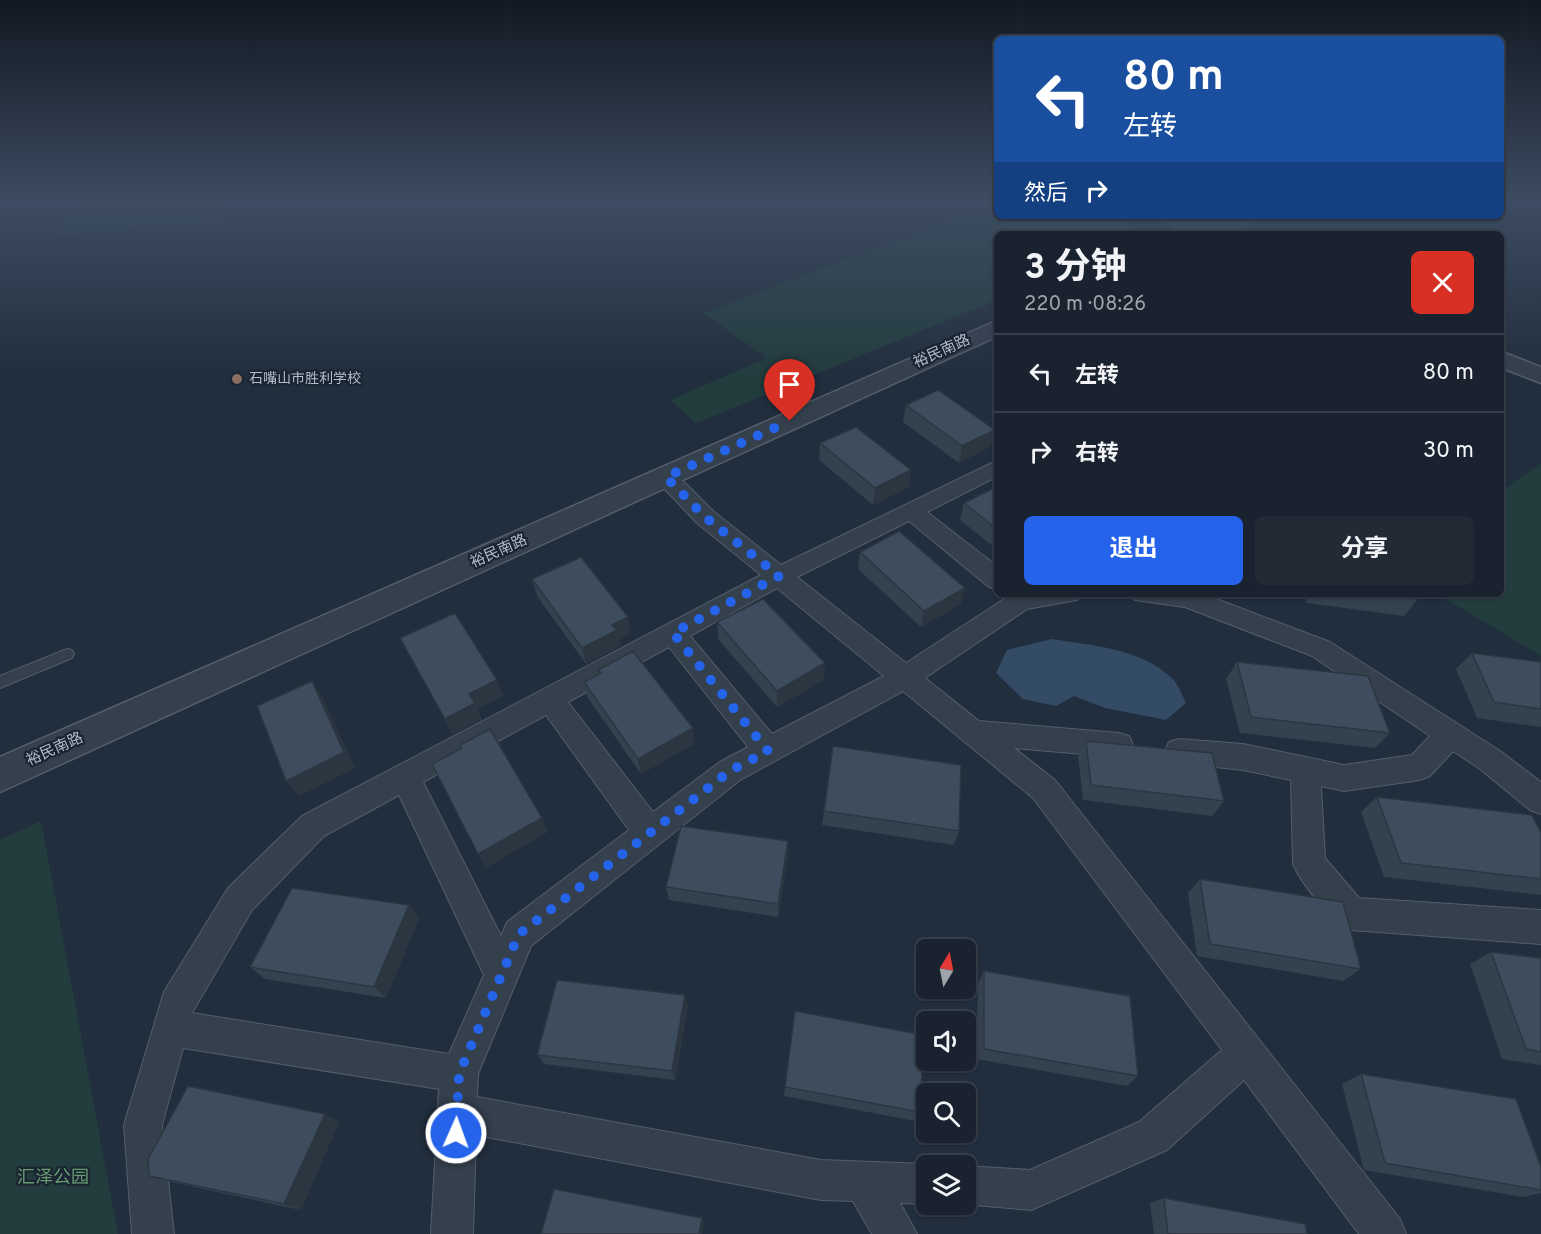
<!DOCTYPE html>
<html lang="zh">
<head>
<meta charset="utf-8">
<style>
  :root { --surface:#19222e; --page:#222a36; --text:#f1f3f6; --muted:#9fa4aa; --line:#373f4a; --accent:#2563eb }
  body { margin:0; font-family:Overpass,"Noto Sans SC",sans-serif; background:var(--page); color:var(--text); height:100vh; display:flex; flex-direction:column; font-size:22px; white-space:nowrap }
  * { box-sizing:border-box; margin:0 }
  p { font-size:20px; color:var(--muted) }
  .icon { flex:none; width:33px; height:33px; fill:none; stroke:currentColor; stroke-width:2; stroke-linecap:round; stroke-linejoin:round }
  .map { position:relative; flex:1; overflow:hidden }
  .sheet { position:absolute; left:994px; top:231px; width:510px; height:366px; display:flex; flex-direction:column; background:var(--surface); border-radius:9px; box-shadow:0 2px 4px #0004,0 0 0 2px var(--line) }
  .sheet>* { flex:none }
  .guide { position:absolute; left:994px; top:36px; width:510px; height:183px; border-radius:9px; box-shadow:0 2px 4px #0004,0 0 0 2px var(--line); background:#1a4fa0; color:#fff; overflow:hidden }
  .needle { width:39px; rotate:10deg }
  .tools { position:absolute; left:916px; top:939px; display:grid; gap:12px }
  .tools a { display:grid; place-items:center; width:60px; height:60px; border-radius:9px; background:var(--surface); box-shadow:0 2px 4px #0004,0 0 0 2px var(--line); font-size:30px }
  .pin { position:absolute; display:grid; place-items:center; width:51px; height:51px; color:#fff; margin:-62px -26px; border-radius:50% 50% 50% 0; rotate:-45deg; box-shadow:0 0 6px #0007 }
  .pin .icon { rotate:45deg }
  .me { position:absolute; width:66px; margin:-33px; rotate:2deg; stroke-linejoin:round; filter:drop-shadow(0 0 4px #0008) }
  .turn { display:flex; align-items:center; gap:21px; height:126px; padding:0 30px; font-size:27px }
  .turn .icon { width:78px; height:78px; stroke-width:2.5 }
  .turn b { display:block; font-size:42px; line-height:51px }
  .then { display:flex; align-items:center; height:57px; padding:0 30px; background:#0003; gap:12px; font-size:22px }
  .round { display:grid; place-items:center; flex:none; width:63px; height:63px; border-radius:9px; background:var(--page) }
  .head { display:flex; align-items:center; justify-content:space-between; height:102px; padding:0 30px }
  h1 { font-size:36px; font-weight:700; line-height:45px }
  .action { display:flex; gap:12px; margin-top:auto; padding:12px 30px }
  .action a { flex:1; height:69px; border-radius:9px; background:var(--accent); color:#fff; font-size:24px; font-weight:700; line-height:69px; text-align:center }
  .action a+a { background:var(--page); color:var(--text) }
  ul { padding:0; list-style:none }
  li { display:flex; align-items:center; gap:18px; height:78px; padding:0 30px; border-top:2px solid var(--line) }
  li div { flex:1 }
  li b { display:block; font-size:22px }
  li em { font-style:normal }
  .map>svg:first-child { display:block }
  .green { fill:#233c3e }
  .water { fill:#344b66 }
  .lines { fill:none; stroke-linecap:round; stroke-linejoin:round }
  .service-casing { stroke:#545e6b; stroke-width:2 }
  .minor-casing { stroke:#545e6b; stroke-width:2 }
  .tertiary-casing { stroke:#545e6b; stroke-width:3 }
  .service { fill:#35404d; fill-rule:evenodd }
  .minor { fill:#35404d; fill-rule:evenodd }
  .tertiary { fill:#35404d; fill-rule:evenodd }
  .wall { fill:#344250 }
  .shaded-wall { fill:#2b3641 }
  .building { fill:#3d4d5d; stroke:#2b3641; stroke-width:1.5 }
  .route { stroke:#2563eb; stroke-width:10; stroke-dasharray:0 18 }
  .education-dot { fill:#8d6e63; stroke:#1b2532; stroke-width:2 }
  .labels { text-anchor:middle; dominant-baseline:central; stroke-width:4.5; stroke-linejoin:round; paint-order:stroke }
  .far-poi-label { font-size:14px; fill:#b1bbc9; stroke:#1b2532; text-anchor:start }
  .street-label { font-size:15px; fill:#b1bbc9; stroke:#1b2532 }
  .near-park-label { font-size:18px; fill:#669b71; stroke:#1b2532 }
</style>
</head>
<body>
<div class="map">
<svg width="1541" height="1234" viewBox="0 0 1541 1234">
  <rect width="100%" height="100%" fill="#212e3d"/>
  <path class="green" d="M77,202H226L220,219L57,236Z
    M997,203L998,216H1109L1151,234H998L997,300L696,423L670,400L767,358L703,313Z
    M1541,463V656L1437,594H1502V491Z
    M41,821L118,1234H0V840Z"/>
  <path class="water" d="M1052,639C1094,646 1139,648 1172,678C1178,684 1182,695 1186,703L1166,720L1105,708L1074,696L1056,706L1023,699L996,673L1007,650Z"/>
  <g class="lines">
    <defs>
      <path id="service" d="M67,649L72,650L74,654L72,658L0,688V676Z"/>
      <path id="minor" d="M998,460V476L927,512L998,567V590L989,587L909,521L797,577L906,663L1012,594H1080L1077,600L1027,609L925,678L979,721L1119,733L1129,736L1133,745L1129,754L1119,757L1014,748L1055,780L1400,1219L1406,1234H1359L1244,1080L1167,1150L1045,1204L1031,1210L962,1204H966V1166L1030,1170L1139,1122L1222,1050L1033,798L903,691L740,780L531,946L478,1074L477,1097L821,1160L927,1164L931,1166H927V1204L900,1203L917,1234H872L853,1201L821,1200L476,1135L473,1234H431L439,1089L183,1048L162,1125L174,1234H132L124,1125L164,992L228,888L302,816L761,575L697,523L658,482L655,477L658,472L666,470L674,472L713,511L781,565ZM777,588L884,676L772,734L690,636ZM669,647L748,747L720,762L653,812L568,702ZM546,715L629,830L507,922L501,936L423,782ZM399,795L484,975L449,1054L192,1013L252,910L324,836Z
        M1132,594H1203L1330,642L1500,751L1541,782V814L1530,810L1480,769L1453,751L1430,776L1420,780L1344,791L1321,786L1325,858L1359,898L1541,910V944L1351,930C1331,922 1302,884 1293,864L1291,780L1243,770L1179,763L1169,760L1165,751L1169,742L1179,739L1243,744L1344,765L1412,755L1430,736L1312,656L1185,607L1135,600Z"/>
      <path id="tertiary" d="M1161,216H1188L1208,224L1227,216H1253C1244,229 1208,239 1193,234C1186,232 1173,224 1164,220Z
        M998,320V336L0,792V757Z
        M1502,352L1541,367V383L1502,368Z"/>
    </defs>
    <use href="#service" class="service-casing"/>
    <use href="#minor" class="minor-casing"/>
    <use href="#tertiary" class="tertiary-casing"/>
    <use href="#service" class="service"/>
    <use href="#minor" class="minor"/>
    <use href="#tertiary" class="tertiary"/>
  </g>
  <path class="wall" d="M906,405L995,430L991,446L959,463L903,422Z
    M820,443L911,470L909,487L873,505L819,460Z
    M998,486V550L960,520L964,503Z
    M860,552L961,604L921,627L858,569Z
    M532,579L631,633L619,640L620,646L586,664L537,596Z
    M1304,594H1416L1418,599L1404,616L1307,603Z
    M717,622L824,680L777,707L718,639Z
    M400,638L497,680L503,696L477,709L482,719L453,734Z
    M1472,653L1541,662V727L1477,718L1456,669Z
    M1237,662L1390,733L1375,748L1240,733L1226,679Z
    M598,670L694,744L641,774L588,698L584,682L599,674Z
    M1086,741L1224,801L1212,816L1083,800L1078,756Z
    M1377,797L1541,833V895L1384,877L1361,812Z
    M824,811L959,831L954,845L822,825Z
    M788,855L778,917L669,900L666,887Z
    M1200,879L1361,969L1343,981L1197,956L1188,893Z
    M409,905L419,918L386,998L265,979L250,967Z
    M1491,952L1541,958V1065L1502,1059L1470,964Z
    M984,971L1138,1076L1127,1086L977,1059L978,983Z
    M685,995L688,1006L675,1080L544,1064L537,1055Z
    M1361,1074L1541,1167V1193L1523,1197L1364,1170L1342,1084Z
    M785,1087L920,1112L915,1121L784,1096Z
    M325,1114L339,1122L301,1210L171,1182L149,1176Z
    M1164,1198L1307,1234H1154L1150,1203Z"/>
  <path class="shaded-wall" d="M995,430L991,446L959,463L962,446Z
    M911,470L909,487L873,505L875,488Z
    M965,588L961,604L921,627L924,611Z
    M628,617L631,633L619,640L620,646L586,664L582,648L612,625Z
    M825,663L824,680L777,707V691Z
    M497,680L503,696L477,709L482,719L453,734L445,719L469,694Z
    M312,681L323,697L355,768L299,796L286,781Z
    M693,728L694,744L641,774L638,759Z
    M542,818L548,832L486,868L478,854Z
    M788,841V855L778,917V904Z
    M409,905L419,918L386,998L374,987Z
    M685,995L688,1006L675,1080L672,1071Z
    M325,1114L339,1122L301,1210L284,1204Z
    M702,1218L704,1223L702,1234H699Z"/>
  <path class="building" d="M938,390L995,430L962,446L906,405Z
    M856,427L911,470L875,488L820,443Z
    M998,486V530L964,503Z
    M899,531L965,588L924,611L860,552Z
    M581,557L628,617L612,625L617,630L582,648L532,579Z
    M1376,594H1416L1418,599Z
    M763,599L825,663L777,691L717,622Z
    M455,613L497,680L469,694L475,703L445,719L400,638Z
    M633,651L693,728L638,759L584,682L601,673L598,670Z
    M1472,653L1541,662V709L1494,702Z
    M1237,662L1368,676L1390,733L1251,717Z
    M312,681L344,752L286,781L257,706Z
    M490,729L542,818L478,854L432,764L462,748L460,745Z
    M1086,741L1212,753L1224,801L1091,785Z
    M833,746L961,765L959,831L824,811Z
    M1377,797L1532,815L1541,833V879L1401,863Z
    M681,826L788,841L778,904L666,887Z
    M1200,879L1343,902L1361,969L1210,944Z
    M292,888L409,905L374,987L250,967Z
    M1491,952L1541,958V1052L1526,1049Z
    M984,971L1130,996L1138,1076L984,1049Z
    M557,980L685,995L672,1071L537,1055Z
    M795,1011L924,1035L920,1112L785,1087Z
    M1361,1074L1516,1099L1541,1167V1190L1385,1163Z
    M188,1086L325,1114L284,1204L149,1176L148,1159Z
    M554,1189L702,1218L699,1234H541Z
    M1164,1198L1305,1224L1307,1234H1168Z"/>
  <linearGradient id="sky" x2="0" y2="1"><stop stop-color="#121922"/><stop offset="0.54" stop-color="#3d4c62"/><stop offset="1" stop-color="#3d4c62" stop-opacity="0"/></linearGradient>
  <rect width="1541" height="375" fill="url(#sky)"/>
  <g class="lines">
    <path class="route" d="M456,1133L459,1074L519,934L730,771L768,751L673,633L779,576L705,517L666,477L790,421"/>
  </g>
  <circle class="education-dot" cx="237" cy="379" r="6"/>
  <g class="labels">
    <g class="far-poi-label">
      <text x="249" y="379">石嘴山市胜利学校</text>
    </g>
    <g class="street-label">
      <text transform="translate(942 352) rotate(-24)">裕民南路</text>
      <text transform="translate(499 552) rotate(-24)">裕民南路</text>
      <text transform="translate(55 750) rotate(-24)">裕民南路</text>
    </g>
    <g class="near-park-label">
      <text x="53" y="1178">汇泽公园</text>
    </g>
  </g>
</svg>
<div class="tools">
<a><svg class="needle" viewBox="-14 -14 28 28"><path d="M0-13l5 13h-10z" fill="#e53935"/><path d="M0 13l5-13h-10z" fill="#9fa4aa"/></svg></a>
<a><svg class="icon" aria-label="sound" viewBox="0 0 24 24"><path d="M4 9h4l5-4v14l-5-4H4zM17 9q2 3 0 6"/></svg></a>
<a><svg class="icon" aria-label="search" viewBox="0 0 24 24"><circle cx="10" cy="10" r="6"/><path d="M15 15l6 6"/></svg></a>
<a><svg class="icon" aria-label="layers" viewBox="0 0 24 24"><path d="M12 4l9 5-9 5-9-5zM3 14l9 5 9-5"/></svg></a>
</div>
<div class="pin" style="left:790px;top:421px;background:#d93025"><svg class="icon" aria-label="arrive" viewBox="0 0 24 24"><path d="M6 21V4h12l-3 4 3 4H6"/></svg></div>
<svg class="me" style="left:456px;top:1133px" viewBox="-20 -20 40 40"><circle r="17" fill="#2563eb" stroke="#fff" stroke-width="3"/><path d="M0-11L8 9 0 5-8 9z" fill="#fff"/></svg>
<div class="guide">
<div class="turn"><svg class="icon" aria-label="left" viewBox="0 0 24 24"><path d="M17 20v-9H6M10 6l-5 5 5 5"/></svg><div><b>80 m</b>左转</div></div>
<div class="then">然后<svg class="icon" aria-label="right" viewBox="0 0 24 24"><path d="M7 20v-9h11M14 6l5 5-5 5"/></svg></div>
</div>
<section class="sheet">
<div class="head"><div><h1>3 分钟</h1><p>220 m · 08:26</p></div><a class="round" style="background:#d93025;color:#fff"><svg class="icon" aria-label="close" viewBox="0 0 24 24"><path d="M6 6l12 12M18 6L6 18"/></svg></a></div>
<ul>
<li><svg class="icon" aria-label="left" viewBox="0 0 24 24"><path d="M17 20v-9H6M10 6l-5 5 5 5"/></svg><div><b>左转</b></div><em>80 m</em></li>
<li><svg class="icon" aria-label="right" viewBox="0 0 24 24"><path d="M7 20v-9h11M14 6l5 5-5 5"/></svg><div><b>右转</b></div><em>30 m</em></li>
</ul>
<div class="action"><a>退出</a><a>分享</a></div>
</section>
</div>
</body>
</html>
